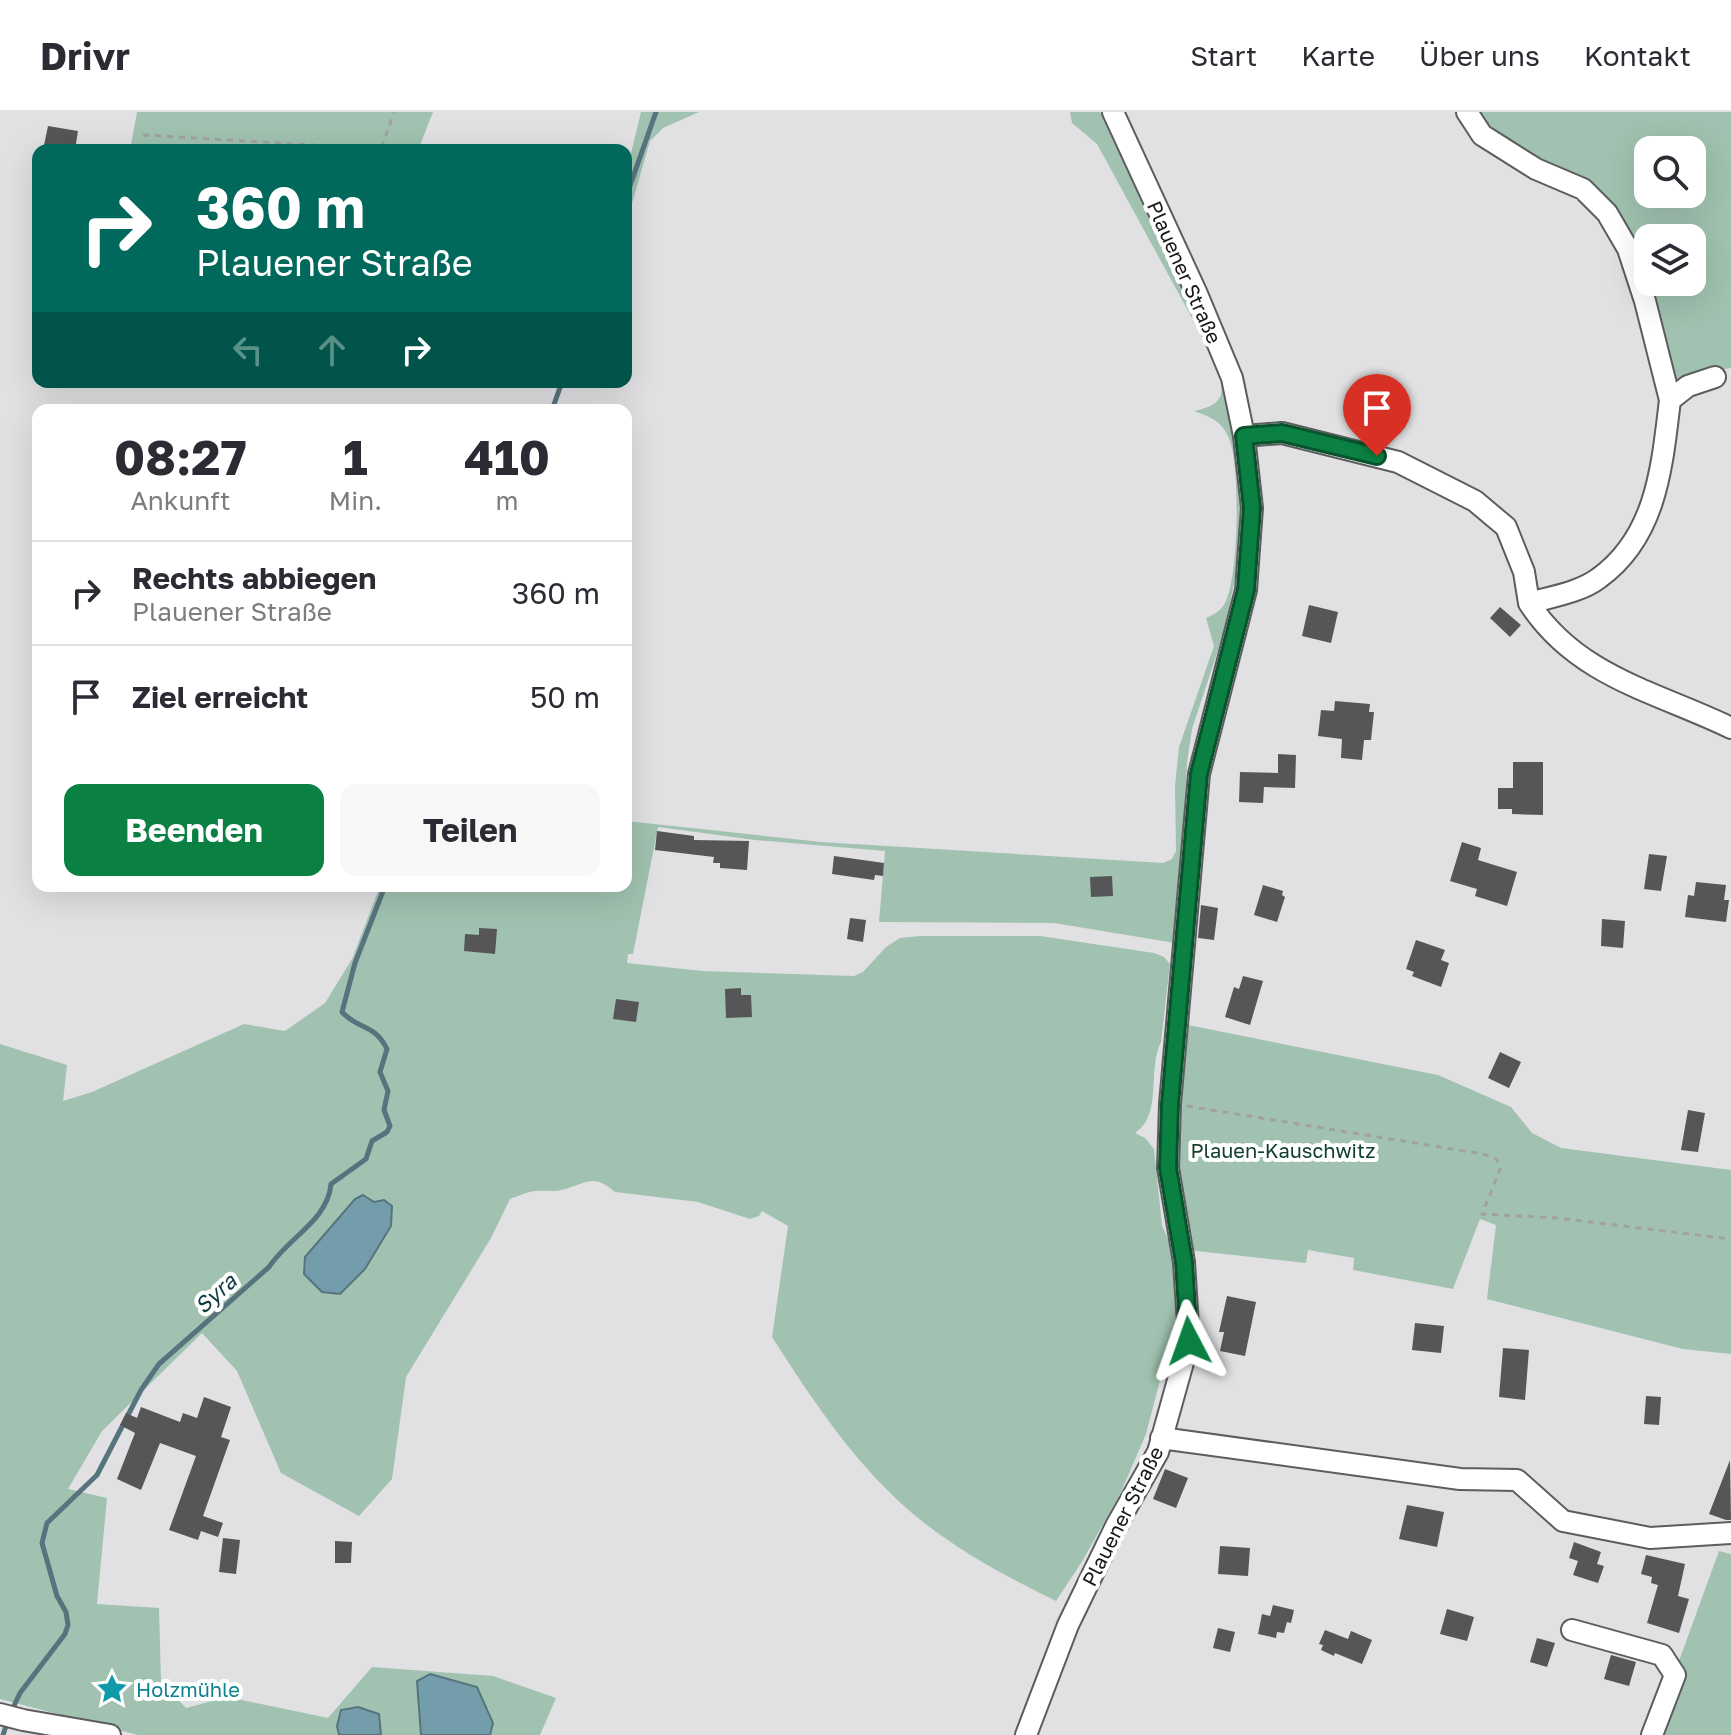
<!DOCTYPE html>
<html lang="de">
<head>
<meta charset="utf-8">
<style>
  :root { --surface:#fff; --page:#f7f7f7; --text:#2b2b33; --muted:#7c7c81; --line:#e1e1e2; --accent:#0b8043 }
  body { margin:0; font-family:"Golos Text",sans-serif; background:var(--page); color:var(--text); height:100vh; display:flex; flex-direction:column; font-size:30px; white-space:nowrap }
  * { box-sizing:border-box; margin:0 }
  p { font-size:26px; color:var(--muted) }
  .icon { flex:none; width:44px; height:44px; fill:none; stroke:currentColor; stroke-width:2; stroke-linecap:round; stroke-linejoin:round }
  .map { position:relative; flex:1; overflow:hidden }
  .side { position:absolute; left:32px; top:292px; width:600px; height:488px; display:flex; flex-direction:column; background:var(--surface); border-radius:16px; box-shadow:0 8px 32px #0002 }
  .side>* { flex:none }
  .top-card { position:absolute; left:32px; top:32px; width:600px; height:244px; border-radius:16px; box-shadow:0 8px 32px #0002; background:#00695c; color:#fff; overflow:hidden }
  .tools { position:absolute; left:1634px; top:24px; display:grid; gap:16px }
  .tools a { display:grid; place-items:center; width:72px; height:72px; border-radius:16px; background:var(--surface); box-shadow:0 8px 32px #0002; font-size:40px }
  .pin { position:absolute; display:grid; place-items:center; width:68px; height:68px; color:#fff; margin:-82px -34px; border-radius:50% 50% 50% 0; rotate:-45deg; box-shadow:0 0 8px #0007 }
  .pin .icon { rotate:45deg }
  .me { position:absolute; width:88px; margin:-44px; rotate:356deg; stroke-linejoin:round; filter:drop-shadow(0 0 6px #0008) }
  .turn { display:flex; align-items:center; gap:28px; height:168px; padding:0 32px; font-size:36px }
  .turn .icon { width:104px; height:104px; stroke-width:2.5 }
  .turn b { display:block; font-size:56px; line-height:68px }
  .lanes { display:flex; align-items:center; height:76px; padding:0 32px; background:#0003; justify-content:center; gap:40px; direction:ltr }
  .lanes .off { opacity:.35 }
  .eta { display:flex; justify-content:space-evenly; align-items:center; height:136px; text-align:center }
  .eta b { font-size:48px; font-weight:700; line-height:56px }
  .cta { display:flex; gap:16px; margin-top:auto; padding:16px 32px }
  .cta a { flex:1; height:92px; border-radius:16px; background:var(--accent); color:#fff; font-size:32px; font-weight:700; line-height:92px; text-align:center }
  .cta a+a { background:var(--page); color:var(--text) }
  ul { padding:0; list-style:none }
  li { display:flex; align-items:center; gap:24px; height:104px; padding:0 32px; border-top:2px solid var(--line) }
  li div { flex:1 }
  li b { display:block; font-size:30px }
  li em { font-style:normal }
  header { display:flex; align-items:center; gap:48px; box-sizing:border-box; height:112px; padding:0 40px; background:var(--surface); border-bottom:2px solid var(--line) }
  header strong { font-size:38px }
  nav { display:flex; gap:44px; margin-inline-start:auto; font-size:28px }
  .map>svg:first-child { display:block }
  .green { fill:#a1c2b0; fill-rule:evenodd }
  .water { fill:#739daa; stroke:#57747e; stroke-width:2 }
  .lines { fill:none; stroke-linecap:round; stroke-linejoin:round }
  .stream { stroke:#57747e; stroke-width:5 }
  .building { fill:#565658 }
  .minor-casing { stroke:#5d5d5f; stroke-width:24 }
  .path { stroke:#a1a1a3; stroke-width:3; stroke-dasharray:6 6; stroke-linecap:butt }
  .minor { stroke:#fff; stroke-width:20 }
  .route-casing { stroke:#07532c; stroke-width:20 }
  .route { stroke:#0b8043; stroke-width:14 }
  .labels { text-anchor:middle; dominant-baseline:central; stroke-width:8; stroke-linejoin:round; paint-order:stroke }
  .street-label { font-size:20px; fill:#161617; stroke:#fff }
  .park-label { font-size:20px; fill:#10402c; stroke:#fff }
  .culture-label { font-size:20px; fill:#0d838f; stroke:#fff; text-anchor:start }
  .water-label { font-size:22px; font-style:italic; fill:#113943; stroke:#fff }
</style>
</head>
<body>
<header>
<strong>Drivr</strong>
<nav><a>Start</a><a>Karte</a><a>Über uns</a><a>Kontakt</a></nav>
</header>
<div class="map">
<svg width="1731" height="1623" viewBox="0 0 1731 1623">
  <rect width="100%" height="100%" fill="#e1e1e3"/>
  <path class="green" d="M137,0H433L418,38H130Z
    M641,0H699L663,16L650,29L626,112V62Z
    M1070,0H1100L1196,200L1227,274L1239,351L1242,403L1239,445L1225,517L1192,617L1187,650L1182,757L1175,831L1054,811L879,810L885,739L755,728L658,715L633,842H628L627,851L702,859L854,864L863,860L886,835L900,826L920,824H1040L1154,841L1164,845L1170,852L1161,930C1147,957 1163,1003 1135,1021L1145,1026L1154,1037L1162,1113L1174,1142L1175,1211L1146,1322L1121,1380L1083,1448L1056,1489C1009,1466 964,1442 923,1410C860,1360 815,1292 772,1225L788,1114L762,1099L759,1104L750,1107L698,1090L615,1080C592,1060 586,1072 561,1078C553,1080 543,1078 535,1079C527,1080 518,1084 510,1087L491,1126L406,1265L392,1367L359,1404L281,1361L237,1259L202,1221L102,1319L68,1377L107,1386L97,1492L159,1496L161,1570L186,1596L227,1585L328,1606L372,1555L493,1564L556,1586L540,1623H490L493,1611L488,1597L420,1619L421,1623H381L379,1602L337,1614L339,1623H138L0,1587V932L67,953L63,989L92,980L244,912L285,919L325,891L352,847L380,774H626V709L821,730L1163,751L1172,747L1176,739L1175,674L1179,635L1214,534L1206,506C1213,503 1221,499 1225,491C1239,466 1241,349 1228,324C1221,309 1209,304 1194,299C1228,292 1224,279 1216,250L1097,32L1072,11Z
    M1467,0H1731V256L1719,258L1673,279L1638,145L1550,53L1516,34L1482,23ZM1648,38H1692V82H1648ZM1648,126H1692V170H1648Z
    M1183,912L1438,963L1511,995L1532,1021L1561,1036L1731,1058V1242L1683,1237L1487,1187L1496,1113L1480,1107L1453,1177L1353,1158L1354,1146L1308,1138L1306,1151L1188,1138L1175,1058Z
    M1719,1439L1731,1442V1623H1652Z"/>
  <path class="water" d="M363,1083L374,1090L384,1088L392,1094L391,1114L365,1157L340,1182L322,1180L304,1162L305,1145L355,1087Z
    M430,1562L477,1575L493,1611L490,1623H421L417,1569Z
    M358,1595L379,1602L381,1623H339L337,1614L341,1598Z"/>
  <g class="lines">
    <path class="stream" d="M626,85L656,0
      M552,298L562,270
      M12,1598L20,1581L65,1522L68,1513L66,1500L57,1484L42,1431L47,1411L97,1363L141,1278L159,1252L269,1155C288,1126 328,1108 331,1072L366,1047L372,1029L387,1020L390,1014L384,998L388,979L380,960L387,937C374,911 358,918 342,900L355,851L385,774
      M3,1623L7,1611"/>
  </g>
  <path class="building" d="M48,14L78,19L75,38H43Z
    M1309,493L1338,500L1331,531L1302,524Z
    M1500,495L1521,513L1510,525L1490,506Z
    M1335,589L1370,592L1369,600H1374L1371,628H1364L1362,648L1341,646L1342,627L1318,624L1321,598L1334,599Z
    M1278,642L1296,643L1295,676L1264,675L1263,691L1239,690L1240,660L1278,661Z
    M1513,650H1543V703L1512,702V697H1498V676H1513Z
    M657,719L694,724V728L749,729L747,758L720,756V751H713L714,745L655,738Z
    M1462,730L1481,736L1478,748L1517,760L1507,794L1475,784L1477,777L1450,769Z
    M1649,742L1667,744L1661,779L1644,777Z
    M834,744L884,751L883,764L875,763L874,768L832,762Z
    M1112,764L1113,784L1091,785L1090,765Z
    M1696,770L1726,773L1724,788H1729L1726,810L1685,805L1688,783L1694,784Z
    M1263,773L1283,779L1282,783L1285,785L1277,810L1254,803Z
    M1201,793L1218,796L1214,828L1198,826Z
    M850,806L866,808L863,830L847,827Z
    M1602,807L1625,809L1623,836L1601,834Z
    M479,816L497,817L495,842L464,839L465,822L479,823Z
    M1416,828L1445,838L1441,848L1449,851L1441,875L1412,864L1414,860L1406,857Z
    M1243,864L1263,869L1250,913L1225,905L1234,875L1239,877Z
    M741,876V883H751L752,905L726,906L725,877Z
    M616,887L639,890L636,910L613,907Z
    M1500,940L1521,950L1509,976L1488,966Z
    M1688,998L1705,1001L1698,1040L1681,1038Z
    M1227,1184L1256,1190L1245,1244L1220,1239L1224,1220H1219Z
    M1415,1211L1444,1214L1441,1241L1412,1238Z
    M1503,1236L1529,1238L1525,1288L1499,1285Z
    M1646,1284L1661,1285L1659,1313L1644,1312Z
    M204,1285L231,1295L221,1325L230,1328L203,1404L223,1411L218,1425L201,1419L198,1428L169,1418L196,1344L160,1331L141,1378L117,1367L135,1321L120,1313L126,1301L137,1306L141,1295L180,1310L183,1301L197,1306Z
    M1730,1348L1731,1408H1726L1709,1402Z
    M1165,1357L1188,1366L1176,1396L1153,1387Z
    M1407,1393L1444,1400L1437,1435L1399,1427Z
    M223,1426L240,1428L236,1462L219,1460Z
    M335,1429L352,1430L351,1451H335Z
    M1574,1430L1601,1440L1597,1452L1604,1454L1598,1471L1573,1463L1578,1449L1569,1446Z
    M1220,1434L1250,1436L1248,1464L1218,1462Z
    M1646,1443L1685,1452L1678,1484L1689,1487L1679,1521L1647,1511L1658,1473L1651,1471L1652,1465L1641,1462Z
    M1273,1493L1294,1498L1291,1511L1287,1510L1284,1521L1277,1520L1276,1526L1258,1522L1262,1502L1270,1504Z
    M1447,1497L1474,1505L1467,1529L1440,1522Z
    M1218,1516L1235,1520L1230,1540L1213,1536Z
    M1325,1518L1348,1527L1351,1519L1372,1528L1362,1552L1335,1541L1334,1544L1321,1538L1323,1533L1319,1532Z
    M1537,1526L1555,1531L1547,1555L1530,1550Z
    M1611,1543L1636,1550L1629,1574L1604,1567Z"/>
  <g class="lines">
    <defs>
      <path id="minor" d="M1467,0L1482,23L1536,57L1583,77L1607,101L1628,137L1645,189L1670,288
        M1244,324L1282,321L1398,350L1475,389L1506,415L1524,460L1529,491C1551,485 1581,480 1599,466C1657,424 1662,354 1670,288L1688,274L1715,265
        M1529,491C1577,565 1657,580 1731,616
        M1161,1326L1460,1367L1517,1368L1563,1409L1650,1426L1731,1421
        M1572,1518L1662,1543L1675,1563L1652,1623
        M0,1602L23,1608L110,1623
        M1026,1623L1068,1513L1116,1414L1158,1340L1189,1229L1184,1150L1168,1056L1170,992L1199,662L1246,478L1252,396L1244,324L1232,266L1197,182L1113,0"/>
    </defs>
    <use href="#minor" class="minor-casing"/>
    <path class="path" d="M143,23L381,37L394,0
      M1187,994L1483,1042L1496,1047L1501,1055L1482,1102L1557,1106L1731,1127"/>
    <use href="#minor" class="minor"/>
  </g>
  <g class="lines">
    <defs>
      <path id="route" d="M1189,1229L1184,1150L1168,1056L1170,992L1199,662L1246,478L1252,396L1244,324L1282,321L1377,344"/>
    </defs>
    <use href="#route" class="route-casing"/>
    <use href="#route" class="route"/>
  </g>
  <defs>
    <symbol id="sight-bare" viewBox="-9 -9 18 18"><path d="M0-6L1.8-2.2L6-1.7L2.9 1.2L3.7 5.4L0 3.3L-3.7 5.4L-2.9 1.2L-6-1.7L-1.8-2.2Z" fill="#0f9aa8" stroke="#fff" stroke-width="2.5" paint-order="stroke"/></symbol>
  </defs>
  <g fill-rule="evenodd">
    <use href="#sight-bare" x="90" y="1555" width="44" height="44"/>
  </g>
  <g class="labels">
    <g class="street-label">
      <text transform="translate(1185 160) rotate(66)">Plauener Straße</text>
      <text transform="translate(1122 1404) rotate(-63)">Plauener Straße</text>
    </g>
    <g class="park-label">
      <text x="1283" y="1038">Plauen-Kauschwitz</text>
    </g>
    <g class="culture-label">
      <text x="136" y="1577">Holzmühle</text>
    </g>
    <g class="water-label">
      <text transform="translate(215 1181) rotate(-42)">Syra</text>
    </g>
  </g>
</svg>
<div class="tools">
<a><svg class="icon" aria-label="search" viewBox="0 0 24 24"><circle cx="10" cy="10" r="6"/><path d="M15 15l6 6"/></svg></a>
<a><svg class="icon" aria-label="layers" viewBox="0 0 24 24"><path d="M12 4l9 5-9 5-9-5zM3 14l9 5 9-5"/></svg></a>
</div>
<div class="pin" style="left:1377px;top:344px;background:#d93025"><svg class="icon" aria-label="arrive" viewBox="0 0 24 24"><path d="M6 21V4h12l-3 4 3 4H6"/></svg></div>
<svg class="me" style="left:1189px;top:1229px" viewBox="-20 -20 40 40"><path d="M0-17L14 15 0 8-14 15z" fill="#0b8043" stroke="#fff" stroke-width="4"/></svg>
<div class="top-card">
<div class="turn"><svg class="icon" aria-label="right" viewBox="0 0 24 24"><path d="M7 20v-9h11M14 6l5 5-5 5"/></svg><div><b>360 m</b>Plauener Straße</div></div>
<div class="lanes"><svg class="icon off" aria-label="left" viewBox="0 0 24 24"><path d="M17 20v-9H6M10 6l-5 5 5 5"/></svg><svg class="icon off" aria-label="ahead" viewBox="0 0 24 24"><path d="M12 20V5M6 11l6-6 6 6"/></svg><svg class="icon" aria-label="right" viewBox="0 0 24 24"><path d="M7 20v-9h11M14 6l5 5-5 5"/></svg></div>
</div>
<section class="side">
<div class="eta">
<div><b>08:27</b><p>Ankunft</p></div>
<div><b>1</b><p>Min.</p></div>
<div><b>410</b><p>m</p></div>
</div>
<ul>
<li><svg class="icon" aria-label="right" viewBox="0 0 24 24"><path d="M7 20v-9h11M14 6l5 5-5 5"/></svg><div><b>Rechts abbiegen</b><p>Plauener Straße</p></div><em>360 m</em></li>
<li><svg class="icon" aria-label="arrive" viewBox="0 0 24 24"><path d="M6 21V4h12l-3 4 3 4H6"/></svg><div><b>Ziel erreicht</b></div><em>50 m</em></li>
</ul>
<div class="cta"><a>Beenden</a><a>Teilen</a></div>
</section>
</div>
</body>
</html>
